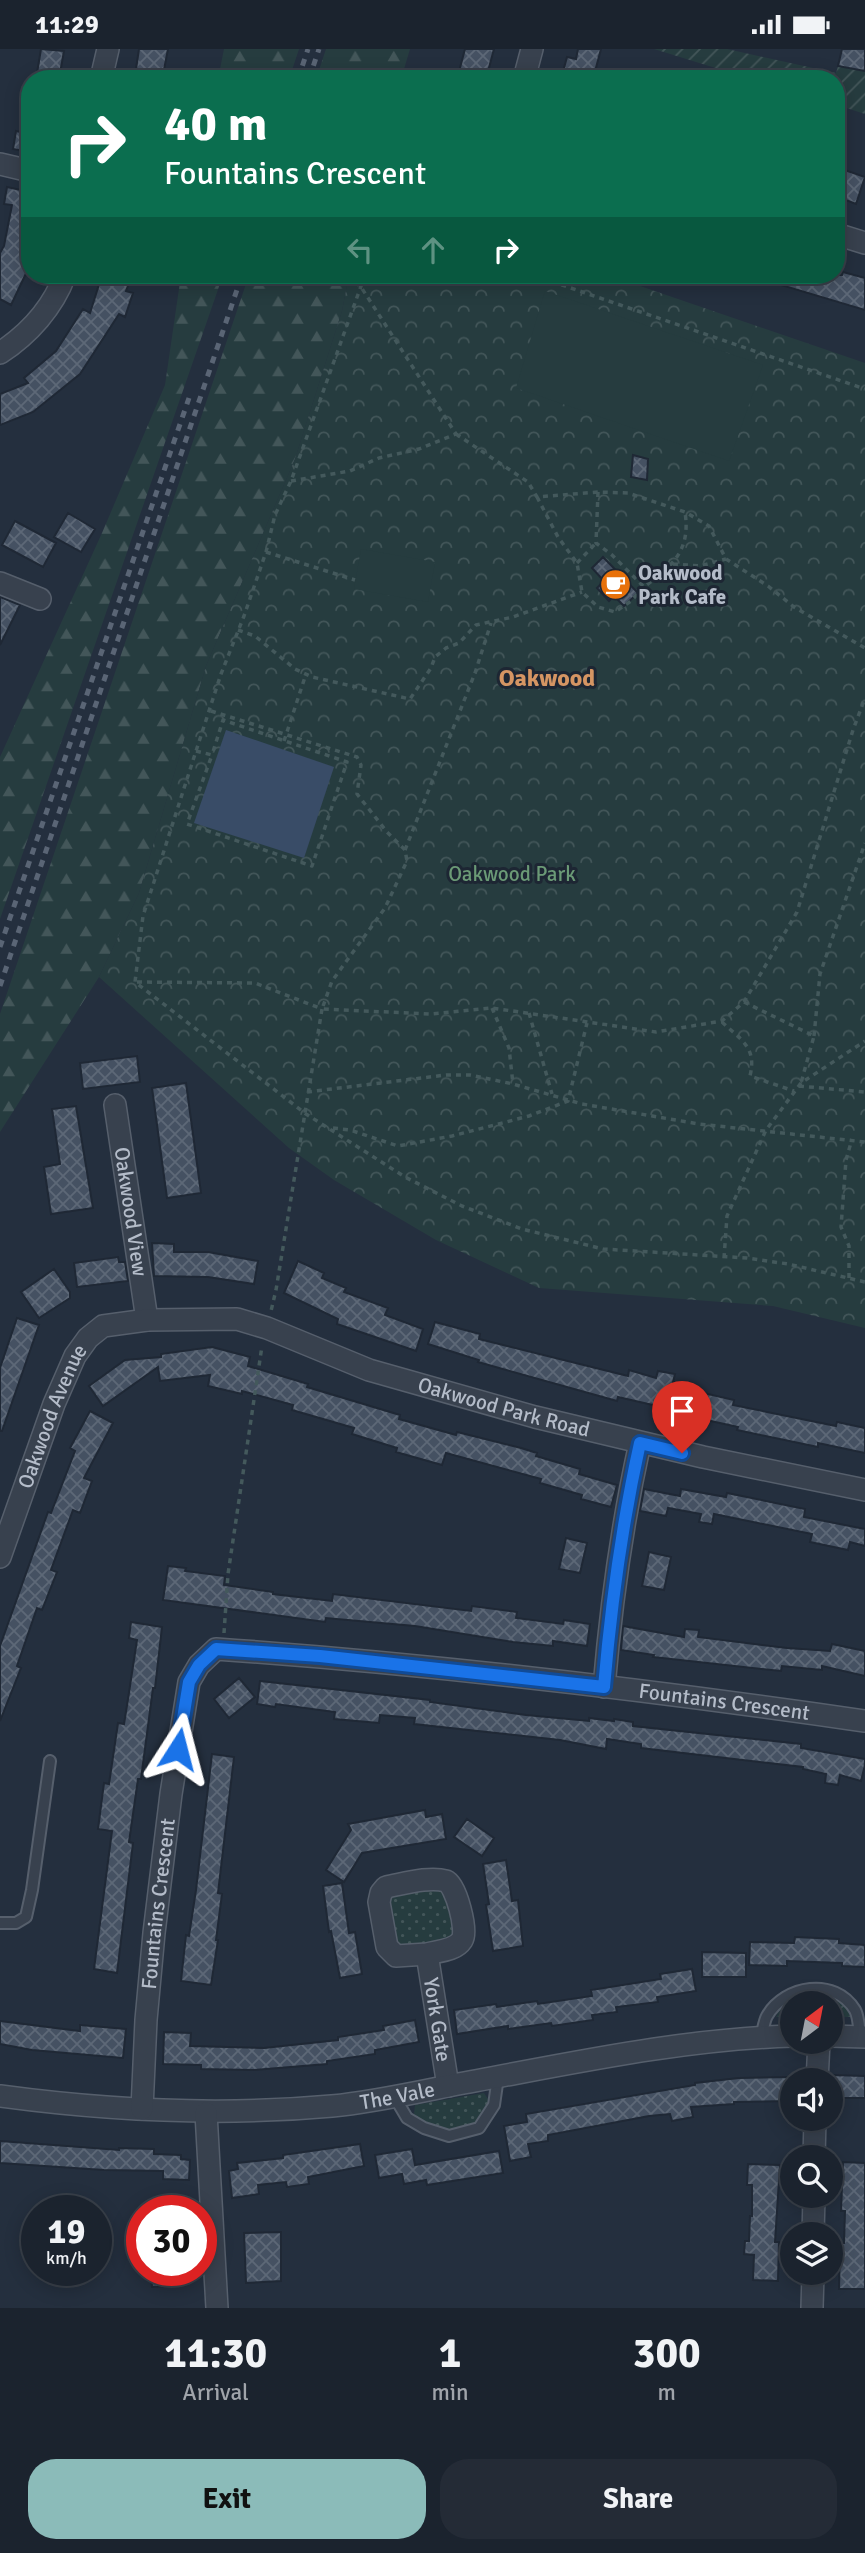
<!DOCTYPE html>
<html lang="en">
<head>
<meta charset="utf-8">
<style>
  :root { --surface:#1b232e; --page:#242b36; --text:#f1f3f6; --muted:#a0a4aa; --line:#39404a; --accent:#8bbbb9 }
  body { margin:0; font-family:Signika,sans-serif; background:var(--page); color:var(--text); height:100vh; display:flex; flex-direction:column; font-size:26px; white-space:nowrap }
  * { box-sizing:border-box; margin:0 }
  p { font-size:23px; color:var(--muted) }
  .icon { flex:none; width:38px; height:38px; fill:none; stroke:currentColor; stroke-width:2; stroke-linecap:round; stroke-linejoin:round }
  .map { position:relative; height:2259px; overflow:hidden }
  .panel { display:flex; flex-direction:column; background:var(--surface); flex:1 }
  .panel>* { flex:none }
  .guide { position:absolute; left:21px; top:21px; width:824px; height:214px; border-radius:28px; box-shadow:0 4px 18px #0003,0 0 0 2px var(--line); background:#0b6e4f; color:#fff; overflow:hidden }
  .needle { width:46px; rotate:32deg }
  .controls { position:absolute; left:780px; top:1942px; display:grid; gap:14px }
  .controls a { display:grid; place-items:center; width:63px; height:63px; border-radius:50%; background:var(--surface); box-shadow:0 4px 18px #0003,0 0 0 2px var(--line); font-size:35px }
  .speed { position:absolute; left:21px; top:2146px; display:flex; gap:14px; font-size:35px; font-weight:700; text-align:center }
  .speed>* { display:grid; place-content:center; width:91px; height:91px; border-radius:50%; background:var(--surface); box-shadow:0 4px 18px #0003,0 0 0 2px var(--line); line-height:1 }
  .speed small { font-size:18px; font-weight:400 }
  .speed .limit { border:10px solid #d22; background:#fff; color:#111 }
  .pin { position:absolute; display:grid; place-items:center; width:60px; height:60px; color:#fff; margin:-72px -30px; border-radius:50% 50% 50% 0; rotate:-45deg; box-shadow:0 0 7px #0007 }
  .pin .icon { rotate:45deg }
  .me { position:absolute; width:77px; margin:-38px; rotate:9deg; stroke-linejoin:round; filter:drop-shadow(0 0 5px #0008) }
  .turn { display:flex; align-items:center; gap:24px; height:147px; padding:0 28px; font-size:32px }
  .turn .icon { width:91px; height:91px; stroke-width:2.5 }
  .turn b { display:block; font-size:49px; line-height:60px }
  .lanes { display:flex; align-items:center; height:66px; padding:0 28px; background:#0003; justify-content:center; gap:35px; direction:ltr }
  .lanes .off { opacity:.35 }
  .eta { display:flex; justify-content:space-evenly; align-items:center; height:119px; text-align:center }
  .eta b { font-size:42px; font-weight:700; line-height:49px }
  .primary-button { display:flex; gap:14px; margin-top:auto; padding:14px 28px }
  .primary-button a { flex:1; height:80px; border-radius:28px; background:var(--accent); color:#111; font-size:28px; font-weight:700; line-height:80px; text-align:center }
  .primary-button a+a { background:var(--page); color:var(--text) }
  .status { display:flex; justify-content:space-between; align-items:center; height:49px; padding:0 35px; background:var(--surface); direction:ltr }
  .status svg { height:19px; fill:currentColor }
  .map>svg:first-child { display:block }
  .grass { fill:url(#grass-dots) }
  .forest { fill:url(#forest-firs) }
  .park { fill:url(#park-crowns) }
  .garden { fill:url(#garden-furrows) }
  .pitch { fill:#263c3f }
  .water { fill:#394c67 }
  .building { fill:url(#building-cross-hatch); stroke:#1f2835; stroke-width:2 }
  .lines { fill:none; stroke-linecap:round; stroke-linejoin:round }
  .lane-casing { stroke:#565f6c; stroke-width:14 }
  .street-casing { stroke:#565f6c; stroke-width:24 }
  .path { stroke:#44595c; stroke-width:3.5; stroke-dasharray:5 5; stroke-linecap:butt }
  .lane { stroke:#38414e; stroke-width:10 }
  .street { stroke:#38414e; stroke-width:21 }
  .rail { stroke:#5a6575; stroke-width:5; stroke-dasharray:7 7; stroke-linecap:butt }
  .route-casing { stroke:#114b97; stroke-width:18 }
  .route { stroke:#1a73e8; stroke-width:12 }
  .labels { text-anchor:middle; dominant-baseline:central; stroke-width:6; stroke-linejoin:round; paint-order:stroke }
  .poi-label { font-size:21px; font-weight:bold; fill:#b4bcc9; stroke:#1d2633; text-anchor:start }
  .park-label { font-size:21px; fill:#6b9a76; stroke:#1d2633 }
  .street-label { font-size:21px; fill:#b4bcc9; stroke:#1d2633 }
  .quarter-label { font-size:24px; font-weight:bold; fill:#d59563; stroke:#1d2633 }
</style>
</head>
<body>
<div class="status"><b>11:29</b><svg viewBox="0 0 49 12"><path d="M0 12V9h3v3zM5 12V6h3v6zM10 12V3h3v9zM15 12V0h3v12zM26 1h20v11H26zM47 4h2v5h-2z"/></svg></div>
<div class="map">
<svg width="865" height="2259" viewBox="0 0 865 2259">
  <defs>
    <pattern id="grass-dots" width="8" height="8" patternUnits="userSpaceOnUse" patternTransform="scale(1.75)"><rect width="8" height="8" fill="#263c3f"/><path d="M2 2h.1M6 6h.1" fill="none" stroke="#435659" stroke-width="1.8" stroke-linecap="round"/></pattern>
    <pattern id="forest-firs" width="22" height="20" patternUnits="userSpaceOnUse" patternTransform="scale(1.75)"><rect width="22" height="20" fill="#263c3f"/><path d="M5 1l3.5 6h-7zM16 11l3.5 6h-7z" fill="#435659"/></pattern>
    <pattern id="park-crowns" width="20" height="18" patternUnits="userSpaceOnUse" patternTransform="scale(1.75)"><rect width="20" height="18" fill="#263c3f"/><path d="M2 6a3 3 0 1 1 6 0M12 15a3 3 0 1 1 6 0" fill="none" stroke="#435659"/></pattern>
    <pattern id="garden-furrows" width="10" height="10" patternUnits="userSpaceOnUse" patternTransform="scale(1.75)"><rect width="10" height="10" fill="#263c3f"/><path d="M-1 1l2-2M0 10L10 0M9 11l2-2" fill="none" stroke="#435659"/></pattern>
    <pattern id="building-cross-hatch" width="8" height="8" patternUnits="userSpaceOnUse" patternTransform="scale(1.75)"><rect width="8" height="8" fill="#455162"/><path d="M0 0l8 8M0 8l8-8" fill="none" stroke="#5d6877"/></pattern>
  </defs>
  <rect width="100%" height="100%" fill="#242f3e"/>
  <path class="grass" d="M436,1836L450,1844L458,1880L451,1890L406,1900L393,1894L385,1855L392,1843Z
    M484,2044L490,2053C487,2058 485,2064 481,2068C463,2089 432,2080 414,2065L415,2056Z"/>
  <path class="forest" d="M224,0H299L289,30H218Z
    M326,0H410L401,30H316Z
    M181,226H223L0,870V708L102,484L165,336Z
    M249,226H349L342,262L295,410L206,617L139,844L99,928L0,1083V965Z"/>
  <path class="park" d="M349,226H608L865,314V1279L773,1257L539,1239L436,1191L334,1131L289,1099L99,928L139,844L206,617L295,410L342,262Z"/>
  <path class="garden" d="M654,0H727L836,24L838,17L865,21V65L837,56L836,30H751Z
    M801,1942L836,1948L848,1958L850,1968H831V1955H793V1968H776L785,1953Z"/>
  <path class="pitch" d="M545,242L763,316L729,412L516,339Z
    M361,500L435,513L428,553L354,540Z"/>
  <path class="water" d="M226,681L334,718L304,809L194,774Z"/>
  <path class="building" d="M41,0L64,2L59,30H36Z
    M139,0H168L163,26L136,20Z
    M465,0H494L486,30H457Z
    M578,0H601L593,30H561L567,8L576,10Z
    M842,0H865V22L838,17Z
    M16,82L30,85V103L13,100Z
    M836,118L865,128L856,155L843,150L845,144L836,141Z
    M7,138L30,143V216L11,256L0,250V204L4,197L12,156L4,155Z
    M843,223L865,229V261L758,229V226H842Z
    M102,226H132L126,242L133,244L125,268L119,265L80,325L33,363L0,376V345L28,334L24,329L56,302L83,260L90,264Z
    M633,406L648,410L647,431L631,428Z
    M68,464L95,480L81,503L54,488Z
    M15,472L56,494L43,518L2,496Z
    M603,508L638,544L624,557L614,547L609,552L597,539L604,532L592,519Z
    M0,548L20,556L0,596Z
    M137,1007L140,1033L83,1040L80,1014Z
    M186,1034L201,1144L167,1149L152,1039Z
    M76,1057L93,1159L51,1165L44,1118L60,1115L52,1060Z
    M152,1194L174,1195V1203H208L258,1212L254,1235L208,1228L154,1227Z
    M118,1208L119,1213H125L128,1232L77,1238L74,1214Z
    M298,1212L324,1224L322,1229L346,1239L344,1243L388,1259L385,1266L423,1280L416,1302L337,1275L338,1270L284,1244Z
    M54,1220L70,1243V1249L39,1269L21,1243Z
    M17,1269L39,1276L2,1382H0V1319Z
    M435,1273L480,1285L479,1290L628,1327L629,1321L656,1329L658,1322L675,1325L673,1333L683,1335L682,1339L734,1351L733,1356L836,1377L837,1373L865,1379V1404L818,1394V1398L737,1381L738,1378L679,1365V1362L618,1348L617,1352L478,1313L479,1311L428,1295Z
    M212,1298L250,1308L248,1317L308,1335L307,1338L400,1366L399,1370L456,1386L457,1383L521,1399L537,1404L536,1407L580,1420L579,1425L617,1436L611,1458L581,1450L582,1446L540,1434L541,1430L446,1404L442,1416L396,1403L397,1399L352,1385L354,1379L292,1361L293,1356L242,1342V1345L208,1337L210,1326L160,1332L158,1318L103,1357L89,1337L125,1311L161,1308V1305Z
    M90,1362L113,1374L84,1429L92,1432L80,1464L73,1461L51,1521L57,1523L42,1561L37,1559L17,1617L21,1619L0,1672V1597L48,1463L51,1464L75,1402L70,1399Z
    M644,1440L680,1447L681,1440L726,1448L727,1444L805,1460L804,1468L865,1480V1497L850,1493L848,1501L810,1493L812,1485L714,1465L712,1475L699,1473L701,1465L668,1459L666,1467L640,1462Z
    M566,1489L587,1494L580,1524L559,1520Z
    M649,1503L671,1508L664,1541L642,1537Z
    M168,1517L186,1519L185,1522L225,1527L224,1536L273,1543V1545L332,1552L333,1545L471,1562L472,1557L517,1563L516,1569L563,1575L564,1571L590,1575L587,1597L553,1592V1597L513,1593L415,1577L326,1569L325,1573L163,1551Z
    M131,1573L162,1578L155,1639H153L141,1730H138L129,1793L133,1794L117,1924L94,1920L112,1782L98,1780L104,1734L109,1735L118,1674L124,1675L128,1650L137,1591L129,1589Z
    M623,1577L684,1588L685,1580L699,1581L698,1588L787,1599L830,1602L832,1595L865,1602V1627L822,1617V1621L782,1617L781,1622L653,1608L654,1606L621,1601Z
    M239,1629L255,1648L229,1669L214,1650Z
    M260,1632L430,1651V1653L526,1666L589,1672V1669L614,1672V1670L633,1673V1677L801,1695V1699L865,1710V1716L861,1732L840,1726L838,1736L825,1734L826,1725L803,1720V1718L641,1699V1695L607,1690L606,1700L560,1691L414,1675L415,1669L380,1666L379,1674L334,1670L335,1663L276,1655L275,1658L257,1655Z
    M212,1705L234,1708L218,1844L222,1845L216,1891H218L211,1936L181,1932L186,1886L189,1887L196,1841Z
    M425,1761L426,1768L442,1765L446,1790L362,1804L344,1833L326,1821L351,1781L348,1775Z
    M467,1770L494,1789L482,1807L454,1788Z
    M506,1811L512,1852L518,1851L523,1897L493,1902L486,1856L489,1855L483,1815Z
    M342,1834L349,1884L355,1883L362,1925L340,1929L331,1882L329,1883L323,1837Z
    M795,1888L839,1890V1894L865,1896V1918L842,1917V1914L787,1912V1917L749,1916L750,1893L794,1894Z
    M702,1903L746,1904V1928H702Z
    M692,1920L696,1942L657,1948L658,1953L616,1958L617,1963L592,1966L593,1971L552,1977L551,1974L508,1980V1977L457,1985L454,1961L496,1955L497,1958L537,1952L538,1955L592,1947L591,1941L661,1930L660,1925Z
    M415,1971L419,1993L375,2001V2005L327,2012V2015L253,2021L201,2020V2016L163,2015L164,1983L191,1984L190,1997L264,1999L338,1991V1988L384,1981L383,1977Z
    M0,1972L80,1982V1976L126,1980L123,2009L32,2001L0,1995Z
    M832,2026L865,2027V2049H832Z
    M793,2028V2052L734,2053V2055L691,2058L693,2068L672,2072L670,2065L649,2067L548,2086V2092L528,2095L531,2108L510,2112L504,2077L527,2073L526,2065L695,2036V2034L739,2029Z
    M0,2092L119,2101V2099L154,2100V2105L181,2106V2110L190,2111L189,2131L163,2130V2122L104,2121L0,2114Z
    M360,2095L364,2117L308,2128L309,2135L287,2138L286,2133L258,2136L259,2145L232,2149L229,2122L238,2120L237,2114L283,2109V2106Z
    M412,2100L415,2116L499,2102L503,2124L427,2136L426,2131L404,2135L402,2125L379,2129L375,2106Z
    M843,2113L865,2114V2240H839L840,2194H844L845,2162H841Z
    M748,2115L780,2116L775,2193H779L778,2232L753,2231L754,2206L744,2205L745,2192H749L750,2167H752V2136H747Z
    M281,2183V2232L246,2234L244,2184Z
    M151,2221H184L185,2236L152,2238Z"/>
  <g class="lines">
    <defs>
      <path id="lane" d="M0,1874H16L26,1868L32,1841L50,1712
        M761,1988C763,1982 764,1972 767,1967C785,1936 835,1928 855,1961C859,1968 859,1980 860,1988
        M394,2047L407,2069L424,2079L449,2087L479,2079L494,2056L498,2028"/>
      <g id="street">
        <path d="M101,30L108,0"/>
        <path d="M524,30L532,0"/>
        <path d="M0,115L30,122"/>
        <path d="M836,185L865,194"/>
        <path d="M0,304C29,285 53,258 65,226"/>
        <path d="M0,534L40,550"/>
        <path id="s1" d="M115,1056L147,1271"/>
        <path id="s2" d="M0,1508L54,1355L75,1307L88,1289L103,1277L147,1271L237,1270L267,1279L369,1321L535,1368L703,1408L865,1441"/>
        <path d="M604,1638C611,1556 622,1475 640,1394"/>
        <path id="s3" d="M427,1905C438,1902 455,1902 462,1891C468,1882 456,1836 446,1832C429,1827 403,1835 386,1838L381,1844L379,1853L387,1898L396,1907L427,1905L448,2037"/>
        <path d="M831,1987L865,1988"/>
        <path d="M817,2032L819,1993"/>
        <path id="s4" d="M0,2047C111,2062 221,2067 332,2057C373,2053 413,2044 453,2036C564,2016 679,1990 793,1987"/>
        <path id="s5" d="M142,2060L146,1971L154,1884L171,1745L189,1633L199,1616L216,1600C433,1615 650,1641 865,1672"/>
        <path d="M206,2064L217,2259"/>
        <path d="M814,2109L815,2070"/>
        <path d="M813,2186L814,2147"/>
        <path d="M812,2259L813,2224"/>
      </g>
    </defs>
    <use href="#lane" class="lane-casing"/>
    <use href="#street" class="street-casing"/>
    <path class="path" d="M365,226L291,432L275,466L266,503L244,567L221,625L196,702L143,867L135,933L306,1065L405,1128L462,1157L522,1180L603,1200L747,1209L788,1215L865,1233
      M533,226L865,340
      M456,385L528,433L537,448L598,443L628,444L685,463L709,477L726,510L768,537L794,558L865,599
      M291,432L350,422L379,409L419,400L456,385L361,238L348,226
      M598,443L596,494L612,506L644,538C672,517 691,502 685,463
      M537,448L558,488L577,514L582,543L598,558L615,563L631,552L644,538
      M266,503L355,531
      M577,514L596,494
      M673,515L700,517L726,510
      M238,581L255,587L295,620L312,628L410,650L431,619L435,608L446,599L459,594L476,576L513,568L582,543
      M211,662L357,708L361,716L357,745L387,783L405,801L407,812L385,859L332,932L322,960L430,965L492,959L656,983L722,972L744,953L797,863L853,681L865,649
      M284,692L306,625
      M196,702L212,706L187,775L312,817L347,713L223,671L212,706
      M405,801L475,624L491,574
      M137,933L255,934L322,960L276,1241L271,1262
      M744,953L814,987L801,1034
      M492,959L509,999L513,1035
      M529,964L552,1045
      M722,973C741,991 757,998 750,1027L794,1042
      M814,987L820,925L865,794
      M799,1037L865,1043
      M307,1043L446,1026H470L513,1035L582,1055L699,1075L865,1093
      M333,1079L350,1081L398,1097L452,1087L529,1067L568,1052L587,974
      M724,1209L727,1167L766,1081L801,1034L865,992
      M849,1229V1197L841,1178L846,1111L852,1090
      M224,1584L228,1525L262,1297"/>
    <use href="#lane" class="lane"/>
    <use href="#street" class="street"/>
    <path class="rail" d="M298,30L308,0
      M309,30L319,0
      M0,898L189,349
      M0,937L242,226"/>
  </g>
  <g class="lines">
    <defs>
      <path id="route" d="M178,1700L189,1633L199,1616L216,1600L320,1607L604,1638C611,1556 622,1475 640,1394L682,1404"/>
    </defs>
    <use href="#route" class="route-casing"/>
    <use href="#route" class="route"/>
  </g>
  <defs>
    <symbol id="cafe-disc" viewBox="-11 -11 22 22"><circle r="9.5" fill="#e8710a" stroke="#1d2633"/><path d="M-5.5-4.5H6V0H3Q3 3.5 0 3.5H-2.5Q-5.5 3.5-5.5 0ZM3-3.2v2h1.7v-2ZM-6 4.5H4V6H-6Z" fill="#fff"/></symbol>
  </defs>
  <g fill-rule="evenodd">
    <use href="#cafe-disc" x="598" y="518" width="35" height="35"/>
  </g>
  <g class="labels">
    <g class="poi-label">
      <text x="638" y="524">Oakwood<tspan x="638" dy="24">Park Cafe</tspan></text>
    </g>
    <g class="park-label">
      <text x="512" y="825">Oakwood Park</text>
    </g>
    <g class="street-label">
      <text stroke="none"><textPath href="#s1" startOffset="108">Oakwood View</textPath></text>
      <text stroke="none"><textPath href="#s2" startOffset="672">Oakwood Park Road</textPath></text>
      <text stroke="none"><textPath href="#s2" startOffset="150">Oakwood Avenue</textPath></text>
      <text stroke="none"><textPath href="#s5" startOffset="984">Fountains Crescent</textPath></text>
      <text stroke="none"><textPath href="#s5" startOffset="206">Fountains Crescent</textPath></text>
      <text stroke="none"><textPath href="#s3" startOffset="336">York Gate</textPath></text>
      <text stroke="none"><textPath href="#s4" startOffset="399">The Vale</textPath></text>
    </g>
    <g class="quarter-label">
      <text x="547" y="629">Oakwood</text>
    </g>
  </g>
</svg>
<div class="controls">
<a><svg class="needle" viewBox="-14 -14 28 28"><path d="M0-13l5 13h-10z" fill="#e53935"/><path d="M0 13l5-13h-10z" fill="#a0a4aa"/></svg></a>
<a><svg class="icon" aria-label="sound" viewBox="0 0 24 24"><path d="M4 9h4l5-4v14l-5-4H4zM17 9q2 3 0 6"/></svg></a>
<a><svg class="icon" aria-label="search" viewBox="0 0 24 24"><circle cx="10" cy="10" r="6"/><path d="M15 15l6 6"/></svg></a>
<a><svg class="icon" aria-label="layers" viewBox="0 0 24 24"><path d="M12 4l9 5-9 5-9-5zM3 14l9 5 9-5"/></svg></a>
</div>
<div class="speed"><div>19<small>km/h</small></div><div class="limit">30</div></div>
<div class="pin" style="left:682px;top:1404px;background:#d93025"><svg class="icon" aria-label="arrive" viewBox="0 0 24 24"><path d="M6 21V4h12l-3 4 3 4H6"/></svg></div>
<svg class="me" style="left:178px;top:1700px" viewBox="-20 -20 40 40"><path d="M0-17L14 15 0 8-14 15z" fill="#1a73e8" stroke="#fff" stroke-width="4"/></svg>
<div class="guide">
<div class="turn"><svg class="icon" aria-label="right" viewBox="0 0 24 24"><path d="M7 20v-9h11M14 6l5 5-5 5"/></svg><div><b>40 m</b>Fountains Crescent</div></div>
<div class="lanes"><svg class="icon off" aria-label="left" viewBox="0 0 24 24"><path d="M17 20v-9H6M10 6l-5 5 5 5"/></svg><svg class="icon off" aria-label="ahead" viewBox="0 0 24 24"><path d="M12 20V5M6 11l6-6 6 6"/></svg><svg class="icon" aria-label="right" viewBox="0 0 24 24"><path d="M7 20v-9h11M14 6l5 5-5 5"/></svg></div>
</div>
</div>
<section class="panel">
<div class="eta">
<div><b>11:30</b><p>Arrival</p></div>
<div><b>1</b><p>min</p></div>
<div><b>300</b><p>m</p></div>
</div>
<div class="primary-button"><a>Exit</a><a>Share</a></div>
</section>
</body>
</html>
